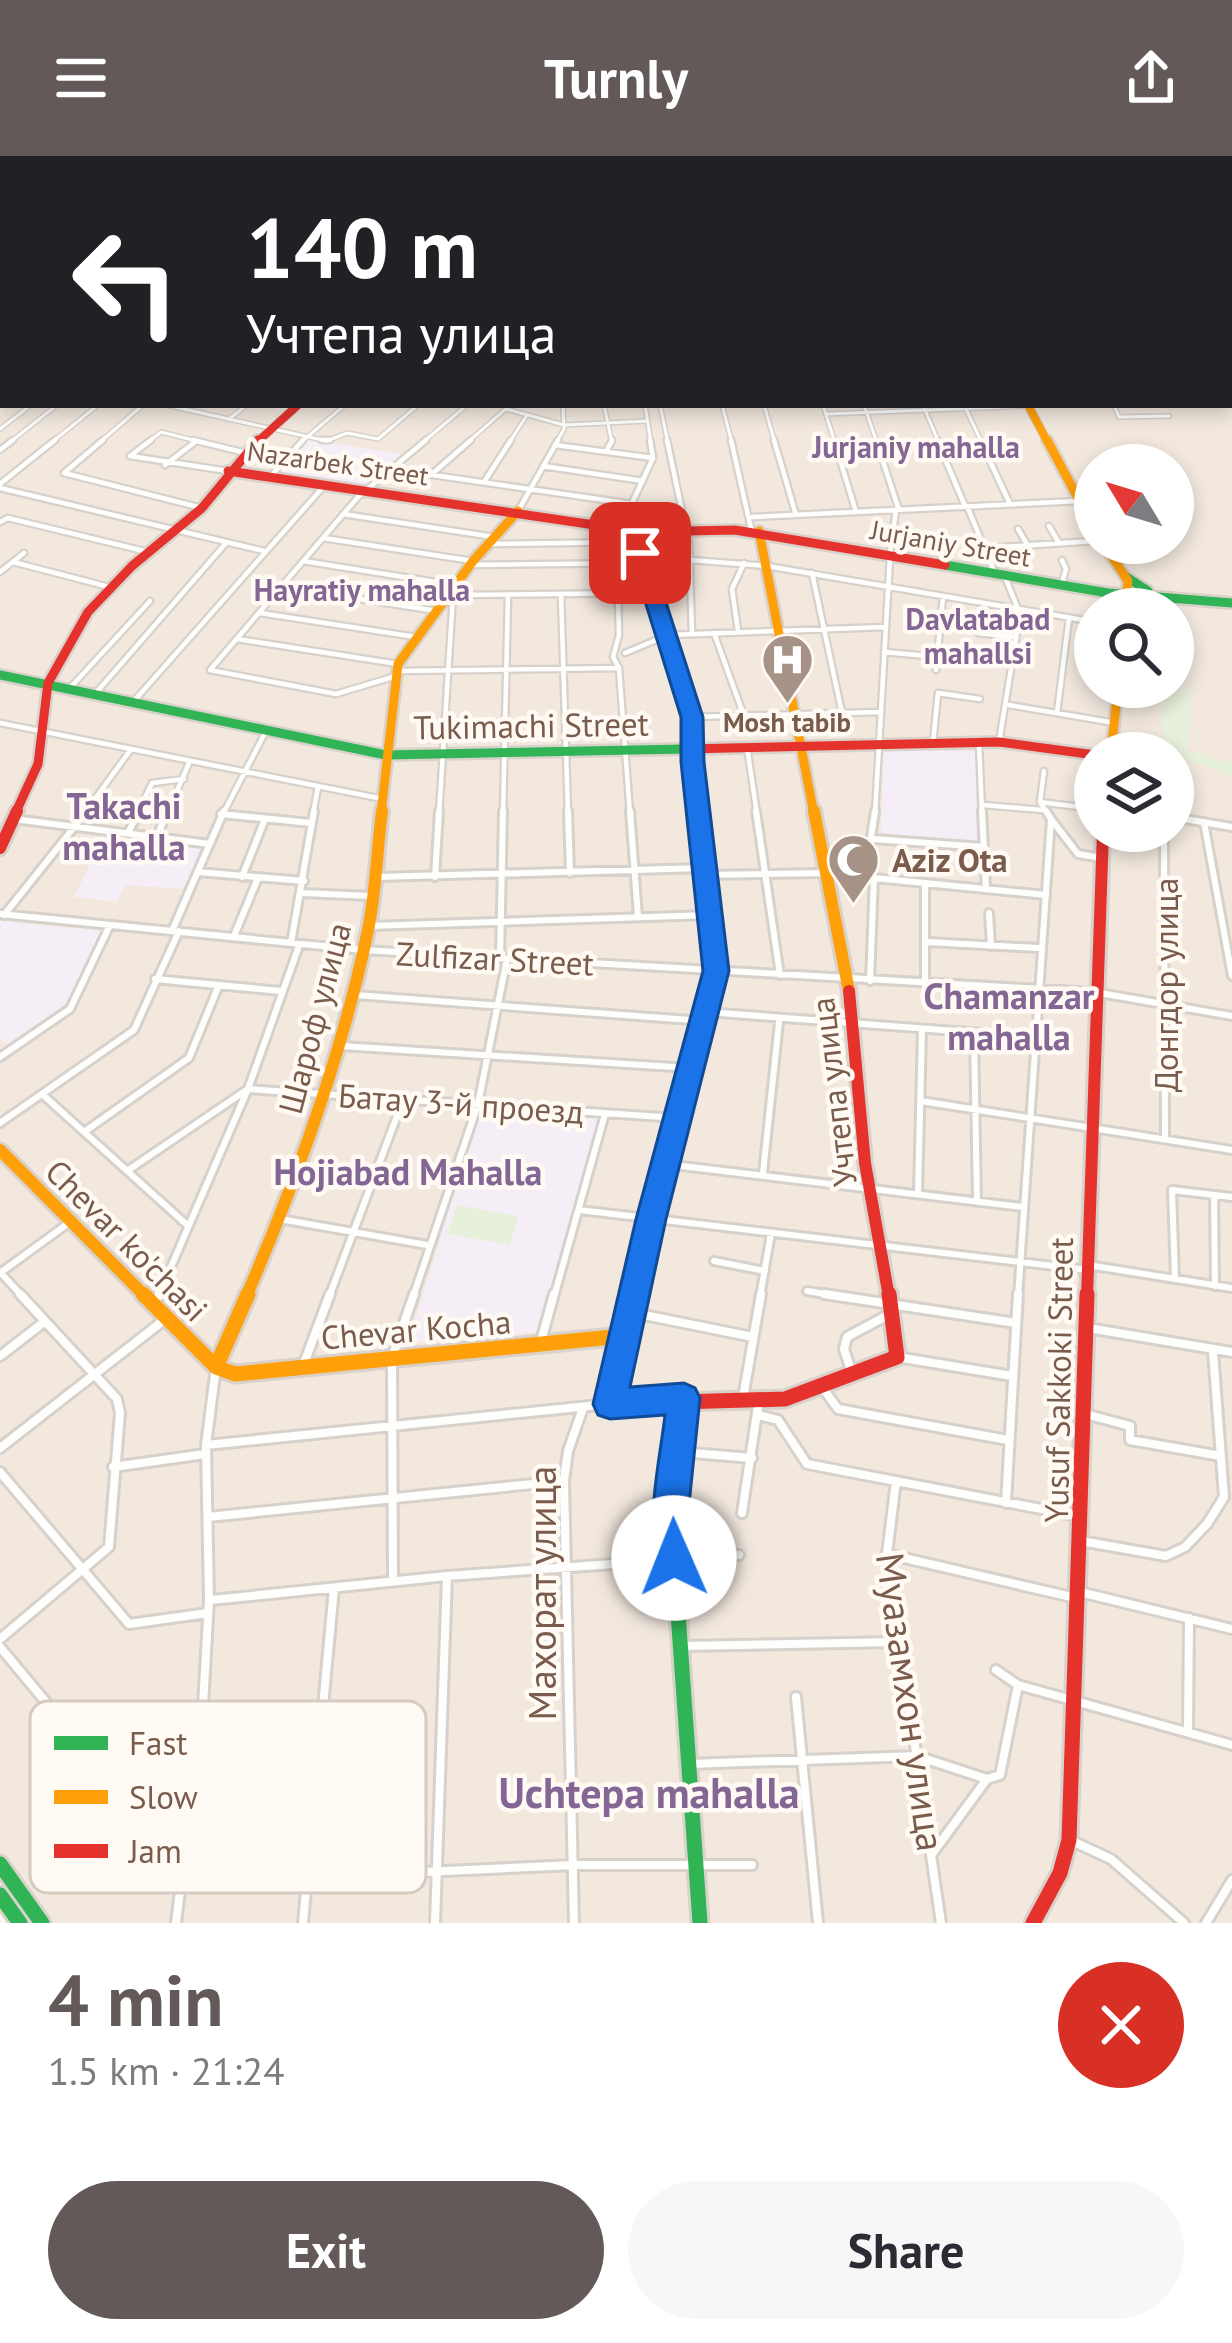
<!DOCTYPE html>
<html lang="en">
<head>
<meta charset="utf-8">
<style>
  :root { --surface:#fff; --page:#f7f7f7; --text:#2b2b33; --muted:#7c7c81; --accent:#625958 }
  body { margin:0; font-family:"PT Sans",sans-serif; background:var(--page); color:var(--text); height:100vh; display:flex; flex-direction:column; font-size:45px; white-space:nowrap }
  * { box-sizing:border-box; margin:0 }
  p { font-size:39px; color:var(--muted) }
  .icon { flex:none; width:66px; height:66px; fill:none; stroke:currentColor; stroke-width:2; stroke-linecap:round; stroke-linejoin:round }
  .map { position:relative; height:1767px; overflow:hidden }
  .panel { display:flex; flex-direction:column; background:var(--surface); flex:1 }
  .panel>* { flex:none }
  .guide { position:absolute; left:0px; top:0px; width:1233px; height:252px; box-shadow:0 6px 18px #0003; background:#202124; color:#fff; overflow:hidden }
  .needle { width:78px; rotate:308deg }
  .fabs { position:absolute; left:1074px; top:288px; display:grid; gap:24px }
  .fabs a { display:grid; place-items:center; width:120px; height:120px; border-radius:50%; background:var(--surface); box-shadow:0 6px 18px #0003; font-size:60px }
  .pin { position:absolute; display:grid; place-items:center; width:102px; height:102px; color:#fff; margin:-51px; border-radius:24px; box-shadow:0 6px 18px #0006 }
  .me { position:absolute; width:132px; margin:-66px; rotate:359deg; stroke-linejoin:round; filter:drop-shadow(0 0 9px #0008) }
  .turn { display:flex; align-items:center; gap:42px; height:252px; padding:0 48px; font-size:54px }
  .turn .icon { width:156px; height:156px; stroke-width:2.5 }
  .turn b { display:block; font-size:84px; line-height:102px }
  .round { display:grid; place-items:center; flex:none; width:126px; height:126px; border-radius:63px; background:var(--page) }
  .summary { display:flex; align-items:center; justify-content:space-between; height:204px; padding:0 48px }
  h1 { font-size:72px; font-weight:800; line-height:90px; color:var(--accent) }
  .button { display:flex; gap:24px; margin-top:auto; padding:24px 48px }
  .button a { flex:1; height:138px; border-radius:72px; background:var(--accent); color:#fff; font-size:48px; font-weight:800; line-height:138px; text-align:center }
  .button a+a { background:var(--page); color:var(--text) }
  header { display:flex; justify-content:space-between; align-items:center; height:156px; padding:0 48px; background:var(--accent); color:#fff; font-size:54px; font-weight:800 }
  .map>svg:first-child { display:block }
  .residential { fill:#f2e8de; fill-rule:evenodd }
  .education { fill:#f6eef6 }
  .green { fill:#e7f0db }
  .lines { fill:none; stroke-linecap:round; stroke-linejoin:round }
  .street-far3-casing { stroke:#d7d1cb; stroke-width:6 }
  .street-far2-casing { stroke:#d7d1cb; stroke-width:9 }
  .street-far1-casing { stroke:#d7d1cb; stroke-width:12 }
  .street-casing { stroke:#d7d1cb; stroke-width:14 }
  .fast-far2-casing { stroke:#d9d2cb; stroke-width:10 }
  .fast-far1-casing { stroke:#d9d2cb; stroke-width:14 }
  .fast-casing { stroke:#d9d2cb; stroke-width:21 }
  .slow-far3-casing { stroke:#d9d2cb; stroke-width:10 }
  .slow-far2-casing { stroke:#d9d2cb; stroke-width:14 }
  .slow-far1-casing { stroke:#d9d2cb; stroke-width:18 }
  .slow-casing { stroke:#d9d2cb; stroke-width:21 }
  .jam-far3-casing { stroke:#d9d2cb; stroke-width:10 }
  .jam-far2-casing { stroke:#d9d2cb; stroke-width:14 }
  .jam-far1-casing { stroke:#d9d2cb; stroke-width:18 }
  .jam-casing { stroke:#d9d2cb; stroke-width:21 }
  .street-far3 { stroke:#fefefd; stroke-width:3 }
  .street-far2 { stroke:#fefefd; stroke-width:4.5 }
  .street-far1 { stroke:#fefefd; stroke-width:6 }
  .street { stroke:#fefefd; stroke-width:8 }
  .fast-far2 { stroke:#30b455; stroke-width:8 }
  .fast-far1 { stroke:#30b455; stroke-width:9 }
  .fast { stroke:#30b455; stroke-width:15 }
  .slow-far3 { stroke:#ff9f0a; stroke-width:8 }
  .slow-far2 { stroke:#ff9f0a; stroke-width:9 }
  .slow-far1 { stroke:#ff9f0a; stroke-width:12 }
  .slow { stroke:#ff9f0a; stroke-width:15 }
  .jam-far3 { stroke:#e5322d; stroke-width:8 }
  .jam-far2 { stroke:#e5322d; stroke-width:9 }
  .jam-far1 { stroke:#e5322d; stroke-width:12 }
  .jam { stroke:#e5322d; stroke-width:15 }
  .route { fill:#1a73e8; stroke:#114b97; stroke-width:3 }
  .labels { text-anchor:middle; dominant-baseline:central; stroke-width:9; stroke-linejoin:round; paint-order:stroke }
  .far-street-label { font-size:27px; fill:#7a5c4d; stroke:#fffaf3 }
  .far-poi-label { font-size:27px; font-weight:bold; fill:#7a5c4d; stroke:#fffaf3 }
  .far-neighbourhood-label { font-size:30px; font-weight:bold; fill:#846695; stroke:#fffaf3 }
  .street-label { font-size:33px; fill:#7a5c4d; stroke:#fffaf3 }
  .poi-label { font-size:33px; font-weight:bold; fill:#7a5c4d; stroke:#fffaf3; text-anchor:start }
  .neighbourhood-label { font-size:36px; font-weight:bold; fill:#846695; stroke:#fffaf3 }
  .near-street-label { font-size:39px; fill:#7a5c4d; stroke:#fffaf3 }
  .near-neighbourhood-label { font-size:42px; font-weight:bold; fill:#846695; stroke:#fffaf3 }
  .key { fill:#fffaf3; stroke:#d7cbc1; stroke-width:3 }
  .key-label { font-size:33px; fill:#7a5c4d }
</style>
</head>
<body>
<header><svg class="icon" aria-label="menu" viewBox="0 0 24 24"><path d="M4 6h16M4 12h16M4 18h16"/></svg>Turnly<svg class="icon" aria-label="share" viewBox="0 0 24 24"><path d="M12 15V3M7 8l5-5 5 5M5 13v7h14v-7"/></svg></header>
<div class="map">
<svg width="1232" height="1767" viewBox="0 0 1232 1767">
  <rect width="100%" height="100%" fill="#f9f5f0"/>
  <path class="residential" d="M536,0H1232V441L1128,435L1232,448V1767H42L0,1708V33L3,31V249H293L259,277L198,351L98,437L45,519L41,529L46,531L95,447L202,352L298,249H1230V3H532ZM1095,309H1173V387H1095ZM1095,453H1173V531H1095ZM1095,597H1173V675H1095Z"/>
  <path class="education" d="M307,283L401,298L366,330L279,317Z
    M884,594L975,595L977,686L881,677Z
    M104,681L203,692L184,733L125,729L117,746L74,741Z
    M0,765L104,775L67,847L7,888L0,883Z
    M480,952L600,962L561,1103L538,1176L408,1187Z"/>
  <path class="green" d="M1159,531L1192,534L1188,595L1232,607V619L1165,597Z
    M457,1049L518,1060L510,1089L447,1078Z"/>
  <g class="lines">
    <defs>
      <path id="street-far3" d="M691,0L710,3
        M755,0L769,3
        M833,0L855,3
        M1044,0L1049,3
        M76,3H103
        M993,3L1007,0
        M1220,3L1226,0
        M166,249L327,285L347,277L378,283L418,249
        M604,249L612,287
        M645,249L651,287
        M660,249L668,287
        M722,249L732,287
        M764,249L775,287
        M823,249L835,287
        M864,249L877,287
        M923,249L939,287
        M1114,249L1119,261L1169,260
        M506,253L564,269L648,265
        M966,253L982,287
        M826,258L1028,250
        M229,263L247,249
        M0,273L31,249
        M9,287L57,249
        M51,287L98,249
        M99,287L143,249
        M147,287L161,276L205,287
        M300,287L345,249
        M422,287L467,249
        M467,287L510,249
        M509,287L527,259
        M556,287L564,273L563,249"/>
      <path id="street-far2" d="M103,284L64,317L198,351
        M193,284L246,297
        M322,284H330
        M667,284L689,388L692,478
        M731,284L752,377
        M774,284L796,359
        M834,284L856,356
        M876,284L899,354
        M937,284L965,350
        M980,284L1010,348
        M555,289L653,302
        M0,294L13,284
        M606,296L612,284
        M130,300L151,284
        M130,300L228,315
        M165,309L195,286
        M543,310L643,325
        M392,313L632,348
        M432,318L471,284
        M270,321L303,284
        M484,326L511,284
        M0,328L55,284
        M0,332L264,395
        M967,350L994,415
        M518,355L558,284
        M343,358L494,381
        M752,361L1079,345
        M0,366L8,362L144,395
        M1049,370L1059,387
        M620,373L653,302L650,284
        M1018,373L1028,390
        M643,374L642,407L692,561L698,658
        M323,382L473,405
        M488,388L641,386
        M987,392L1095,385
        M890,397L896,354
        M690,404L767,410L1095,466
        M1062,404L1066,413L1062,427
        M303,405L454,429
        M13,406L109,431
        M469,409L642,407
        M0,416L24,397
        M812,417L842,557
        M282,431L437,455
        M561,438L568,658
        M618,438L619,479L613,501L619,512L630,658
        M452,439L652,437
        M260,457L416,481
        M738,475L732,433L744,407
        M714,477L744,560
        M978,477L1016,481
        M237,483L398,508
        M884,496L1014,508
        M625,497L668,479L885,471
        M936,514L943,440
        M396,515L619,512
        M396,520L336,538L210,514L358,341L426,284
        M69,533L150,445
        M95,538L226,387
        M134,545L324,330
        M1009,549L1115,567
        M1057,557L1069,462
        M692,561L880,556
        M0,567L383,643
        M999,586L1020,458L1005,421
        M933,587L938,537L980,543
        M979,587L982,658
        M747,591L757,658
        M1044,615L1040,646L1048,658
        M1040,646L1095,653
        M983,649L1042,654
        M84,658L129,596
        M137,658L152,627L184,623
        M167,658L189,607
        M223,658L266,575
        M313,658L318,631
        M439,658L453,440
        M503,658L508,440
        M875,658L890,401"/>
      <path id="street-far1" d="M568,655L570,717
        M630,655L638,760
        M756,655L780,819
        M982,655L986,733
        M221,658L311,667
        M1173,661L1232,671
        M14,663L210,688
        M1051,663L1078,698L1102,702
        M1204,666L1232,820
        M1164,675L1165,982
        M128,677L139,655
        M157,680L168,655
        M873,683L984,691
        M198,716L304,725
        M705,719L824,717L1046,739
        M865,720L875,655
        M242,721L265,663
        M377,721L703,712
        M435,721L439,655
        M925,727V829
        M302,737L372,740
        M989,757L991,790
        M0,758L363,794L1094,836L1232,860
        M4,759L87,655
        M369,770L710,759
        M172,775L224,655
        M234,780L258,722
        M928,786L1038,792
        M291,787L314,655
        M500,802L503,655
        M155,823L281,835
        M870,825L874,721
        M355,839L704,865
        M707,856L1033,881
        M974,878L977,1046
        M341,890L690,912
        M0,901L70,853L110,769
        M43,939L186,1068
        M921,945L1232,994
        M0,967L134,874L179,775
        M84,976L189,902L219,829
        M665,1008L1023,1051
        M127,1015L248,933L677,962
        M763,1017L779,866
        M918,1037L922,874
        M1214,1039L1215,1130
        M579,1054L1088,1114
        M280,1063L427,1089
        M714,1105L765,1115
        M1088,1109L1232,1132
        M0,1116L23,1141
        M0,1117L70,1066
        M1175,1123L1172,1034L1232,1041
        M807,1135L844,1141
        M158,1141L248,933L299,790
        M329,1141L403,944
        M413,1141L478,948L507,803
        M554,1141L605,958
        M632,1141L716,815L698,655
        M760,1141L771,1077
        M1018,1141L1051,663L1046,655"/>
      <path id="street" d="M824,1138L1016,1167
        M155,1148L159,1138
        M629,1156L753,1181
        M1088,1172L1232,1196
        M623,1177L633,1138
        M541,1185L554,1138
        M0,1200L44,1166
        M897,1201L1012,1220
        M303,1210L330,1138
        M851,1214L844,1193L847,1181L888,1159
        M822,1231L838,1253L1008,1284
        M743,1242L761,1138
        M1085,1258L1130,1270V1284L1221,1300
        M759,1259L778,1264L807,1308L1078,1360
        M206,1289L609,1248
        M0,1292L159,1168
        M680,1296L752,1302
        M113,1311L205,1298
        M0,1316L129,1468L208,1457
        M896,1325L887,1398L941,1767
        M1006,1347L1018,1138
        M742,1357L759,1243
        M208,1361L563,1325
        M1081,1385L1166,1400L1185,1391L1207,1368L1224,1341L1213,1196
        M887,1398L1076,1442
        M393,1424L392,1202L414,1138
        M1080,1436L1232,1473
        M211,1444L447,1420L739,1399
        M0,1483L109,1391L120,1257L117,1243L20,1138
        M682,1490L897,1486
        M0,1491L155,1677L176,1673L187,1678
        M996,1514L1018,1529L1232,1589
        M796,1541L818,1767
        M67,1574L92,1564L203,1550
        M1188,1576L1189,1462
        M689,1608L917,1600L987,1623
        M1072,1685L1111,1703L1184,1767
        M932,1698L987,1623L1000,1619L1018,1529
        M182,1727L574,1709H752
        M176,1767L203,1550L209,1444L206,1289L216,1211
        M303,1767L334,1432
        M435,1767L447,1420
        M574,1767L564,1325L568,1295L583,1252
        M1206,1767L1232,1724"/>
      <path id="fast-far2" d="M282,0L322,3"/>
      <path id="fast-far1" d="M945,409L1108,437L1232,447
        M1125,420L1148,435
        M0,519L386,599L684,593"/>
      <path id="fast" d="M684,1242L671,1358L700,1767
        M0,1708L42,1767
        M0,1739L20,1767"/>
      <path id="slow-far3" d="M532,3L536,0
        M1028,249L1048,287"/>
      <path id="slow-far2" d="M1047,284L1095,374
        M759,375L814,658
        M1103,387L1128,425L1125,453
        M1111,597L1118,531
        M381,658L398,508L473,405L518,355"/>
      <path id="slow-far1" d="M814,655L849,835
        M0,994L146,1141
        M246,1141C297,1023 342,900 368,774C376,735 377,694 382,655"/>
      <path id="slow" d="M143,1138L216,1211L235,1218L623,1180L613,1232
        M216,1211L248,1138"/>
      <path id="jam-far3" d="M256,287L298,249"/>
      <path id="jam-far2" d="M228,315L642,376L735,374L945,409
        M684,593L999,586L1095,599
        M15,658L38,608L48,527L88,456L132,410L202,352L258,284"/>
      <path id="jam-far1" d="M0,692L17,655
        M849,835L865,1007L889,1141
        M1087,1141L1103,675"/>
      <path id="jam" d="M613,1232L610,1248L785,1243L897,1201L889,1138
        M1033,1767L1060,1717L1069,1684L1087,1138"/>
    </defs>
    <use href="#street-far3" class="street-far3-casing"/>
    <use href="#street-far2" class="street-far2-casing"/>
    <use href="#street-far1" class="street-far1-casing"/>
    <use href="#street" class="street-casing"/>
    <use href="#fast-far2" class="fast-far2-casing"/>
    <use href="#fast-far1" class="fast-far1-casing"/>
    <use href="#fast" class="fast-casing"/>
    <use href="#slow-far3" class="slow-far3-casing"/>
    <use href="#slow-far2" class="slow-far2-casing"/>
    <use href="#slow-far1" class="slow-far1-casing"/>
    <use href="#slow" class="slow-casing"/>
    <use href="#jam-far3" class="jam-far3-casing"/>
    <use href="#jam-far2" class="jam-far2-casing"/>
    <use href="#jam-far1" class="jam-far1-casing"/>
    <use href="#jam" class="jam-casing"/>
    <use href="#street-far3" class="street-far3"/>
    <use href="#street-far2" class="street-far2"/>
    <use href="#street-far1" class="street-far1"/>
    <use href="#street" class="street"/>
    <use href="#fast-far2" class="fast-far2"/>
    <use href="#fast-far1" class="fast-far1"/>
    <use href="#fast" class="fast"/>
    <use href="#slow-far3" class="slow-far3"/>
    <use href="#slow-far2" class="slow-far2"/>
    <use href="#slow-far1" class="slow-far1"/>
    <use href="#slow" class="slow"/>
    <use href="#jam-far3" class="jam-far3"/>
    <use href="#jam-far2" class="jam-far2"/>
    <use href="#jam-far1" class="jam-far1"/>
    <use href="#jam" class="jam"/>
  </g>
  <path class="route" d="M640,391L650,397L703,561L704,606L729,815L666,1063L630,1231L684,1227L695,1232L700,1242L688,1358L692,1402L687,1414L674,1419L662,1414C643,1368 660,1306 665,1259L610,1263L598,1259L593,1248L636,1063L703,815L681,606V561L630,397Z"/>
  <defs>
    <symbol id="hospital-pin" viewBox="-11 -11 22 30"><path d="M0 17L-7.5 6A9.5 9.5 0 1 1 7.5 6Z" fill="#a69286" stroke="#fffaf3"/><path d="M-5-5h3v3.5h4V-5h3V5h-3V1.5h-4V5h-3Z" fill="#fff"/></symbol>
    <symbol id="mosque-pin" viewBox="-11 -11 22 30"><path d="M0 17L-7.5 6A9.5 9.5 0 1 1 7.5 6Z" fill="#a69286" stroke="#fffaf3"/><path d="M3.5-4.9A6 6 0 1 0 3.5 4.9A5 5 0 1 1 3.5-4.9Z" fill="#fff"/></symbol>
  </defs>
  <g fill-rule="evenodd">
    <use href="#hospital-pin" x="758" y="474" width="59" height="81"/>
    <use href="#mosque-pin" x="824" y="674" width="59" height="81"/>
  </g>
  <g class="labels">
    <g class="far-street-label">
      <text transform="translate(338 307) rotate(8)">Nazarbek Street</text>
      <text transform="translate(951 387) rotate(10)">Jurjaniy Street</text>
    </g>
    <g class="far-poi-label">
      <text x="787" y="566">Mosh tabib</text>
    </g>
    <g class="far-neighbourhood-label">
      <text x="916" y="290">Jurjaniy mahalla</text>
      <text x="362" y="433">Hayratiy mahalla</text>
      <text x="978" y="462">Davlatabad<tspan x="978" dy="34">mahallsi</tspan></text>
    </g>
    <g class="street-label">
      <text transform="translate(531 569) rotate(-1)">Tukimachi Street</text>
      <text transform="translate(495 802) rotate(3)">Zulfizar Street</text>
      <text transform="translate(1165 829) rotate(-90)">Донгдор улица</text>
      <text transform="translate(314 862) rotate(-75)">Шароф улица</text>
      <text transform="translate(833 936) rotate(-97)">Учтепа улица</text>
      <text transform="translate(461 947) rotate(4)">Батау 3-й проезд</text>
      <text transform="translate(127 1084) rotate(45)">Chevar ko'chasi</text>
      <text transform="translate(416 1173) rotate(-5)">Chevar Kocha</text>
      <text transform="translate(1058 1224) rotate(-89)">Yusuf Sakkoki Street</text>
    </g>
    <g class="poi-label">
      <text x="892" y="703">Aziz Ota</text>
    </g>
    <g class="neighbourhood-label">
      <text x="124" y="649">Takachi<tspan x="124" dy="41">mahalla</tspan></text>
      <text x="1009" y="839">Chamanzar<tspan x="1009" dy="41">mahalla</tspan></text>
      <text x="408" y="1015">Hojiabad Mahalla</text>
    </g>
    <g class="near-street-label">
      <text transform="translate(541 1437) rotate(-90)">Махорат улица</text>
      <text transform="translate(911 1546) rotate(82)">Муазамхон улица</text>
    </g>
    <g class="near-neighbourhood-label">
      <text x="649" y="1636">Uchtepa mahalla</text>
    </g>
  </g>
  <rect x="30" y="1545" width="396" height="192" rx="18" class="key"/>
  <rect x="54" y="1580" width="54" height="14" fill="#30b455"/>
  <rect x="54" y="1634" width="54" height="14" fill="#ff9f0a"/>
  <rect x="54" y="1688" width="54" height="14" fill="#e5322d"/>
  <g class="key-label">
    <text x="129" y="1599">Fast</text>
    <text x="129" y="1653">Slow</text>
    <text x="129" y="1707">Jam</text>
  </g>
</svg>
<div class="fabs">
<a><svg class="needle" viewBox="-14 -14 28 28"><path d="M0-13l5 13h-10z" fill="#e53935"/><path d="M0 13l5-13h-10z" fill="#7c7c81"/></svg></a>
<a><svg class="icon" aria-label="search" viewBox="0 0 24 24"><circle cx="10" cy="10" r="6"/><path d="M15 15l6 6"/></svg></a>
<a><svg class="icon" aria-label="layers" viewBox="0 0 24 24"><path d="M12 4l9 5-9 5-9-5zM3 14l9 5 9-5"/></svg></a>
</div>
<div class="pin" style="left:640px;top:397px;background:#d93025"><svg class="icon" aria-label="arrive" viewBox="0 0 24 24"><path d="M6 21V4h12l-3 4 3 4H6"/></svg></div>
<svg class="me" style="left:674px;top:1402px" viewBox="-20 -20 40 40"><circle r="19" fill="#fff"/><path d="M0-13L10 11 0 6-10 11z" fill="#1a73e8"/></svg>
<div class="guide">
<div class="turn"><svg class="icon" aria-label="left" viewBox="0 0 24 24"><path d="M17 20v-9H6M10 6l-5 5 5 5"/></svg><div><b>140 m</b>Учтепа улица</div></div>
</div>
</div>
<section class="panel">
<div class="summary"><div><h1>4 min</h1><p>1.5 km · 21:24</p></div><a class="round" style="background:#d93025;color:#fff"><svg class="icon" aria-label="close" viewBox="0 0 24 24"><path d="M6 6l12 12M18 6L6 18"/></svg></a></div>
<div class="button"><a>Exit</a><a>Share</a></div>
</section>
</body>
</html>
